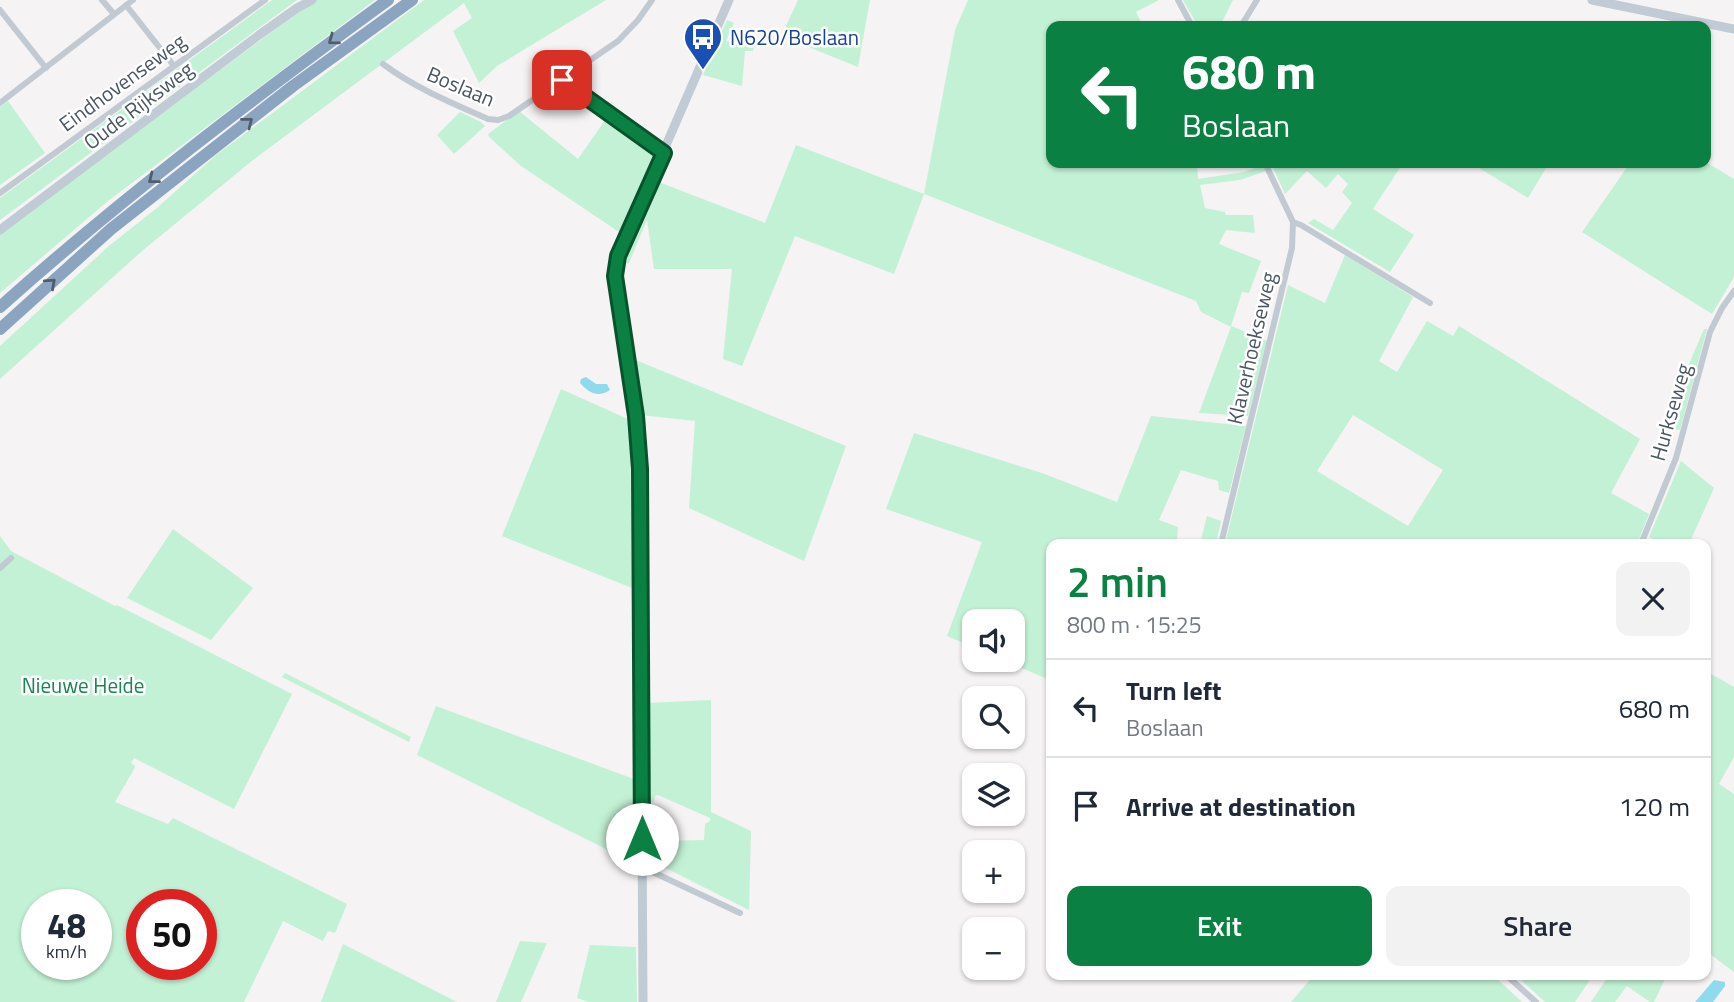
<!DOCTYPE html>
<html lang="en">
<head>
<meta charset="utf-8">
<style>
  :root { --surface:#fff; --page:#f2f2f3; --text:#1f2937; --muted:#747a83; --line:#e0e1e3; --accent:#0b8043 }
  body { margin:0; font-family:"Titillium Web",sans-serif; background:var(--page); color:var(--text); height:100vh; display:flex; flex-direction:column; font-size:26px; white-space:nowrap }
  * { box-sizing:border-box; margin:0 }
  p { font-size:23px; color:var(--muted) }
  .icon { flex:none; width:38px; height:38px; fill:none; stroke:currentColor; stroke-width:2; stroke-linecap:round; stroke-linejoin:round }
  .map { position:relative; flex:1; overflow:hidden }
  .sheet { position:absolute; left:1046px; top:539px; width:665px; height:441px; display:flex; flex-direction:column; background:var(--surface); border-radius:14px; box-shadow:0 2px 5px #0004 }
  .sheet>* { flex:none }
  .top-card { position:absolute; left:1046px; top:21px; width:665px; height:147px; border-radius:14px; box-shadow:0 2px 5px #0004; background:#0b8043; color:#fff; overflow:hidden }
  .fabs { position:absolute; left:962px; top:609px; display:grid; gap:14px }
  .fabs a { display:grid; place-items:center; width:63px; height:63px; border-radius:14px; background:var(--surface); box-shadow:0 2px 5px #0004; font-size:35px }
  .speed { position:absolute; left:21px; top:889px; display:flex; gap:14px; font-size:35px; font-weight:700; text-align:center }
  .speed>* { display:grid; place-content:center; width:91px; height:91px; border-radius:50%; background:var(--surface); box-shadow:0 2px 5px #0004; line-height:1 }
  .speed small { font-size:18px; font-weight:400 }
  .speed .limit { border:10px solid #d22; background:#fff; color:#111 }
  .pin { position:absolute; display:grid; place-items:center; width:60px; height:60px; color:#fff; margin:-30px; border-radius:14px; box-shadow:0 4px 10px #0006 }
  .me { position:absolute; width:77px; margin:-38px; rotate:0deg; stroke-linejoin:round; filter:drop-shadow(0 0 5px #0008) }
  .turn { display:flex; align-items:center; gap:24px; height:147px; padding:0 21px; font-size:32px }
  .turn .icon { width:91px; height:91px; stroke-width:2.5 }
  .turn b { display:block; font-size:49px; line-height:60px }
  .round { display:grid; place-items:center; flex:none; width:74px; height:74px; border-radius:14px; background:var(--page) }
  .overview { display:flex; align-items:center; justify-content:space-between; height:119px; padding:0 21px }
  h1 { font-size:42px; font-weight:600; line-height:52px; color:var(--accent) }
  .button { display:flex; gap:14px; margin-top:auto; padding:14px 21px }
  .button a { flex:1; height:80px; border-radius:14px; background:var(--accent); color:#fff; font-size:28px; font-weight:600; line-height:80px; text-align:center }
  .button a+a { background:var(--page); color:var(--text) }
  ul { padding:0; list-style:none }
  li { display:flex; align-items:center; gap:21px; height:98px; padding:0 21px; border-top:2px solid var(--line) }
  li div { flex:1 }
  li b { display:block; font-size:26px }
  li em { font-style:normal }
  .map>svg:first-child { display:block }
  .green { fill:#c3f1d5; fill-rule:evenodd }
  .water { fill:#90daee }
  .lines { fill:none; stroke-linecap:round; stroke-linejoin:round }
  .street { stroke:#c1cad2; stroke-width:6 }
  .secondary { stroke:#c1cbd6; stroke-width:9 }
  .highway { stroke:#8ba5c1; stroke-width:12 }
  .oneway { stroke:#505e6b }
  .route-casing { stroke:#07532c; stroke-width:18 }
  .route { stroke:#0b8043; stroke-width:12 }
  .labels { text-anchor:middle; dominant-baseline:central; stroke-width:5; stroke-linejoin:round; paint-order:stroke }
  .transit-label { font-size:21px; fill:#164399; stroke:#fff; text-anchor:start }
  .street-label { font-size:21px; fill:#4a5661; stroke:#fff }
  .park-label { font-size:21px; fill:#17864f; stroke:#fff }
</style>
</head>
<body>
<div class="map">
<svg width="1734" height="1002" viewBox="0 0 1734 1002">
  <rect width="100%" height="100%" fill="#f5f3f3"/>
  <path class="green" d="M272,0H297L0,220V198Z
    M315,0H375L108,201L0,293V233Z
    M424,0H606L497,66L479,83L453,31L472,18L464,3L253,160L142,251L0,379V346L110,245L157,208L216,155Z
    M798,0H870L858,67L811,48L814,40L785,28Z
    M968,0H1159L1136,12L1143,26H1052V163H1197L1198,179L1244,172L1263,165L1266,171L1240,180L1200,185L1205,208L1225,212L1226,215H1253L1255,233L1226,230L1219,244L1261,261L1249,293L1242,292L1231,326L1267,341L1248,416L1199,413L1231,327L1201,312L1196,301L924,194L894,274L795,236L742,366L723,359L732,269H654L647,220L629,263L620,264L656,181L765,223L796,145L924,194L955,30Z
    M1183,0H1233L1220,26H1198Z
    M727,20L734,23L726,41L754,48L753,51H745L742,86L703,75Z
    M8,101L45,153L0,185V107Z
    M519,111L578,159L608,116L656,152L619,232L521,166L489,137L488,134Z
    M460,112L481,122L485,126L454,154L437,135Z
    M1706,162L1734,179V277L1712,314L1582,232L1630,163Z
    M1271,163H1403L1373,209L1414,235L1390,272L1308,223L1314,219L1333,230L1352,203L1342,192L1348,184L1338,174L1326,188L1307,171L1285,194Z
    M1471,163H1549L1528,198Z
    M1345,255L1413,297L1379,361L1397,372L1427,321L1453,336L1459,326L1640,439L1611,493L1649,514L1637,544H1225L1288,285L1325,303ZM1353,415L1443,470L1408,526L1317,471Z
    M1704,329H1707L1680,430L1669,428L1689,364Z
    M633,359L846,446L804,561L689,508L695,421L641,415Z
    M561,389L630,420L632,588L502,536Z
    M1151,416L1246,426L1229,493L1219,490L1218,481L1181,470L1159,520L1178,527L1177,541L1186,544H1052V681L1003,660H1013V621H975V648L947,636L982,542L886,509L914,433L1042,473L1117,502Z
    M1681,461L1714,488L1689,544H1664L1649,537Z
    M1207,516L1221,521L1216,544H1200Z
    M173,529L253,588L211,640L127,598Z
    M0,536L11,551L115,606L117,605L292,694L234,809L134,758L131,763L135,766L134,769L115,802L168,824L173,818L347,904L335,933L328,931L323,941L283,921L244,1002H0ZM37,905H96V964H37ZM142,905H201V964H142Z
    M1706,671L1734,687V757L1719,784L1734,794V972L1706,951Z
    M285,673L411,737L409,742L282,677Z
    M711,700V812L751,831L749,910L648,859V856L651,855L668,861L664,841L704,840L705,824L710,821V818L658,795L655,796L654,802L647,801V703Z
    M436,706L634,779L635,857L618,855L417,755Z
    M520,941L547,943L521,1002H496Z
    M343,944L457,1002H321Z
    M590,945L636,947L637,1002H589L577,998Z
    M1314,975H1493L1522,1002H1291Z
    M1516,975H1593L1575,1002H1545Z
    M1609,975H1667L1654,1002H1650L1627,986L1615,1002H1591Z"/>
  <path class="water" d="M586,377L596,384H607L610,390C598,398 589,393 580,383L581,379Z
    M1714,980L1725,982V986L1713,1002H1695Z"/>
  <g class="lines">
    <path class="street" d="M102,0L114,14
      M1178,0L1192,26
      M126,5L174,66
      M0,10L46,68
      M1241,26L1257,0
      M383,64C415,88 452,103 488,119L498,120L509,116L618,41L638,20L652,0
      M562,80L664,153
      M0,103L133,0
      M0,193L265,0
      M1293,222L1301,225L1430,303
      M1221,544L1292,248L1293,222L1265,163
      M1641,544L1676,458L1710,332L1722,308L1734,291
      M0,568L11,558
      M642,867L740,913
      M1506,975L1536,1002"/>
    <path class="secondary" d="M1592,0L1734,29
      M0,230L259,35L297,8L312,0
      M643,1002L640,469C638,428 632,387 625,346C621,317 611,285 618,256L729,0"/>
    <path class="highway" d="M0,307C123,197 255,97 388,0
      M0,329L111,229L293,86L412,0"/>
  </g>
  <defs><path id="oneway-chevron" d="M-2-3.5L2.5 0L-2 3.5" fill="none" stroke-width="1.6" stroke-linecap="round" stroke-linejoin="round" transform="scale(1.75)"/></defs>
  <g class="oneway">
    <use href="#oneway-chevron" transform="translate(333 40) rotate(144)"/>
    <use href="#oneway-chevron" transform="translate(248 122) rotate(-38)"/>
    <use href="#oneway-chevron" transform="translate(153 179) rotate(142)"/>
    <use href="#oneway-chevron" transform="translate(51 283) rotate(-42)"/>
  </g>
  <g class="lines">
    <defs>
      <path id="route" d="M562,80L664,153L618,256L615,276L636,416L640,469L642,839"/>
    </defs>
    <use href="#route" class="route-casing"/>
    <use href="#route" class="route"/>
  </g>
  <defs>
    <symbol id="bus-pin" viewBox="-11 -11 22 30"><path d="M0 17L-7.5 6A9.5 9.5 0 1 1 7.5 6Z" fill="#1a4fb4" stroke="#fff"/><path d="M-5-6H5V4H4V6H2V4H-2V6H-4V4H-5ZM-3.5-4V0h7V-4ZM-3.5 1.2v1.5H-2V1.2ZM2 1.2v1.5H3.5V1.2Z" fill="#fff"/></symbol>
  </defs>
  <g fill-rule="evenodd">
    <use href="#bus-pin" x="681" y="15" width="44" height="60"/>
  </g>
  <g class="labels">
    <g class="transit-label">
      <text x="730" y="37">N620/Boslaan</text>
    </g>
    <g class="street-label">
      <text transform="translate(122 82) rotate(-36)">Eindhovenseweg</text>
      <text transform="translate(461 86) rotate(23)">Boslaan</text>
      <text transform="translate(138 105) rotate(-37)">Oude Rijksweg</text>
      <text transform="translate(1251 348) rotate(-77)">Klaverhoekseweg</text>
      <text transform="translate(1670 412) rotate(-74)">Hurkseweg</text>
    </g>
    <g class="park-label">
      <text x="83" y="685">Nieuwe Heide</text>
    </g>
  </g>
</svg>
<div class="fabs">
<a><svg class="icon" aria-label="sound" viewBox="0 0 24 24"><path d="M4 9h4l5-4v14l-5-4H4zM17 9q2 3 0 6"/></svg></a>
<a><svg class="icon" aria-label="search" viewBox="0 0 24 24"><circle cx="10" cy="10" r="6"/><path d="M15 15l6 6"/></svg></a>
<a><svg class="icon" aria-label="layers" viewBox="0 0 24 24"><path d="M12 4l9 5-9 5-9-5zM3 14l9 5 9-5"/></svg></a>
<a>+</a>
<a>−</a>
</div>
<div class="speed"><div>48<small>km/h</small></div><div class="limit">50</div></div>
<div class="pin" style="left:562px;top:80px;background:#d93025"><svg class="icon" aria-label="arrive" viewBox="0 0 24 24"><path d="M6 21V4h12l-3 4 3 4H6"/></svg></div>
<svg class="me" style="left:642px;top:839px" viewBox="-20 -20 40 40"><circle r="19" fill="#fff"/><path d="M0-13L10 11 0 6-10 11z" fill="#0b8043"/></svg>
<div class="top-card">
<div class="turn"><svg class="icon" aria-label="left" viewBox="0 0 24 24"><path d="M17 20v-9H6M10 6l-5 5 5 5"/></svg><div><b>680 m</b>Boslaan</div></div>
</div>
<section class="sheet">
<div class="overview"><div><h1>2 min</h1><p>800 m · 15:25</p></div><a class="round"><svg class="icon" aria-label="close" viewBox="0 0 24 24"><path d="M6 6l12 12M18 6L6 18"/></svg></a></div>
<ul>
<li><svg class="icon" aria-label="left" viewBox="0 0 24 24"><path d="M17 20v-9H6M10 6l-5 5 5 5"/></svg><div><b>Turn left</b><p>Boslaan</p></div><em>680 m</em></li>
<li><svg class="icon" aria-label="arrive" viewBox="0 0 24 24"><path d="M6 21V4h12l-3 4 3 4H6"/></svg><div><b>Arrive at destination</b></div><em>120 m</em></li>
</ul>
<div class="button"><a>Exit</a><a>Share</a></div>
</section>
</div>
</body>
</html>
